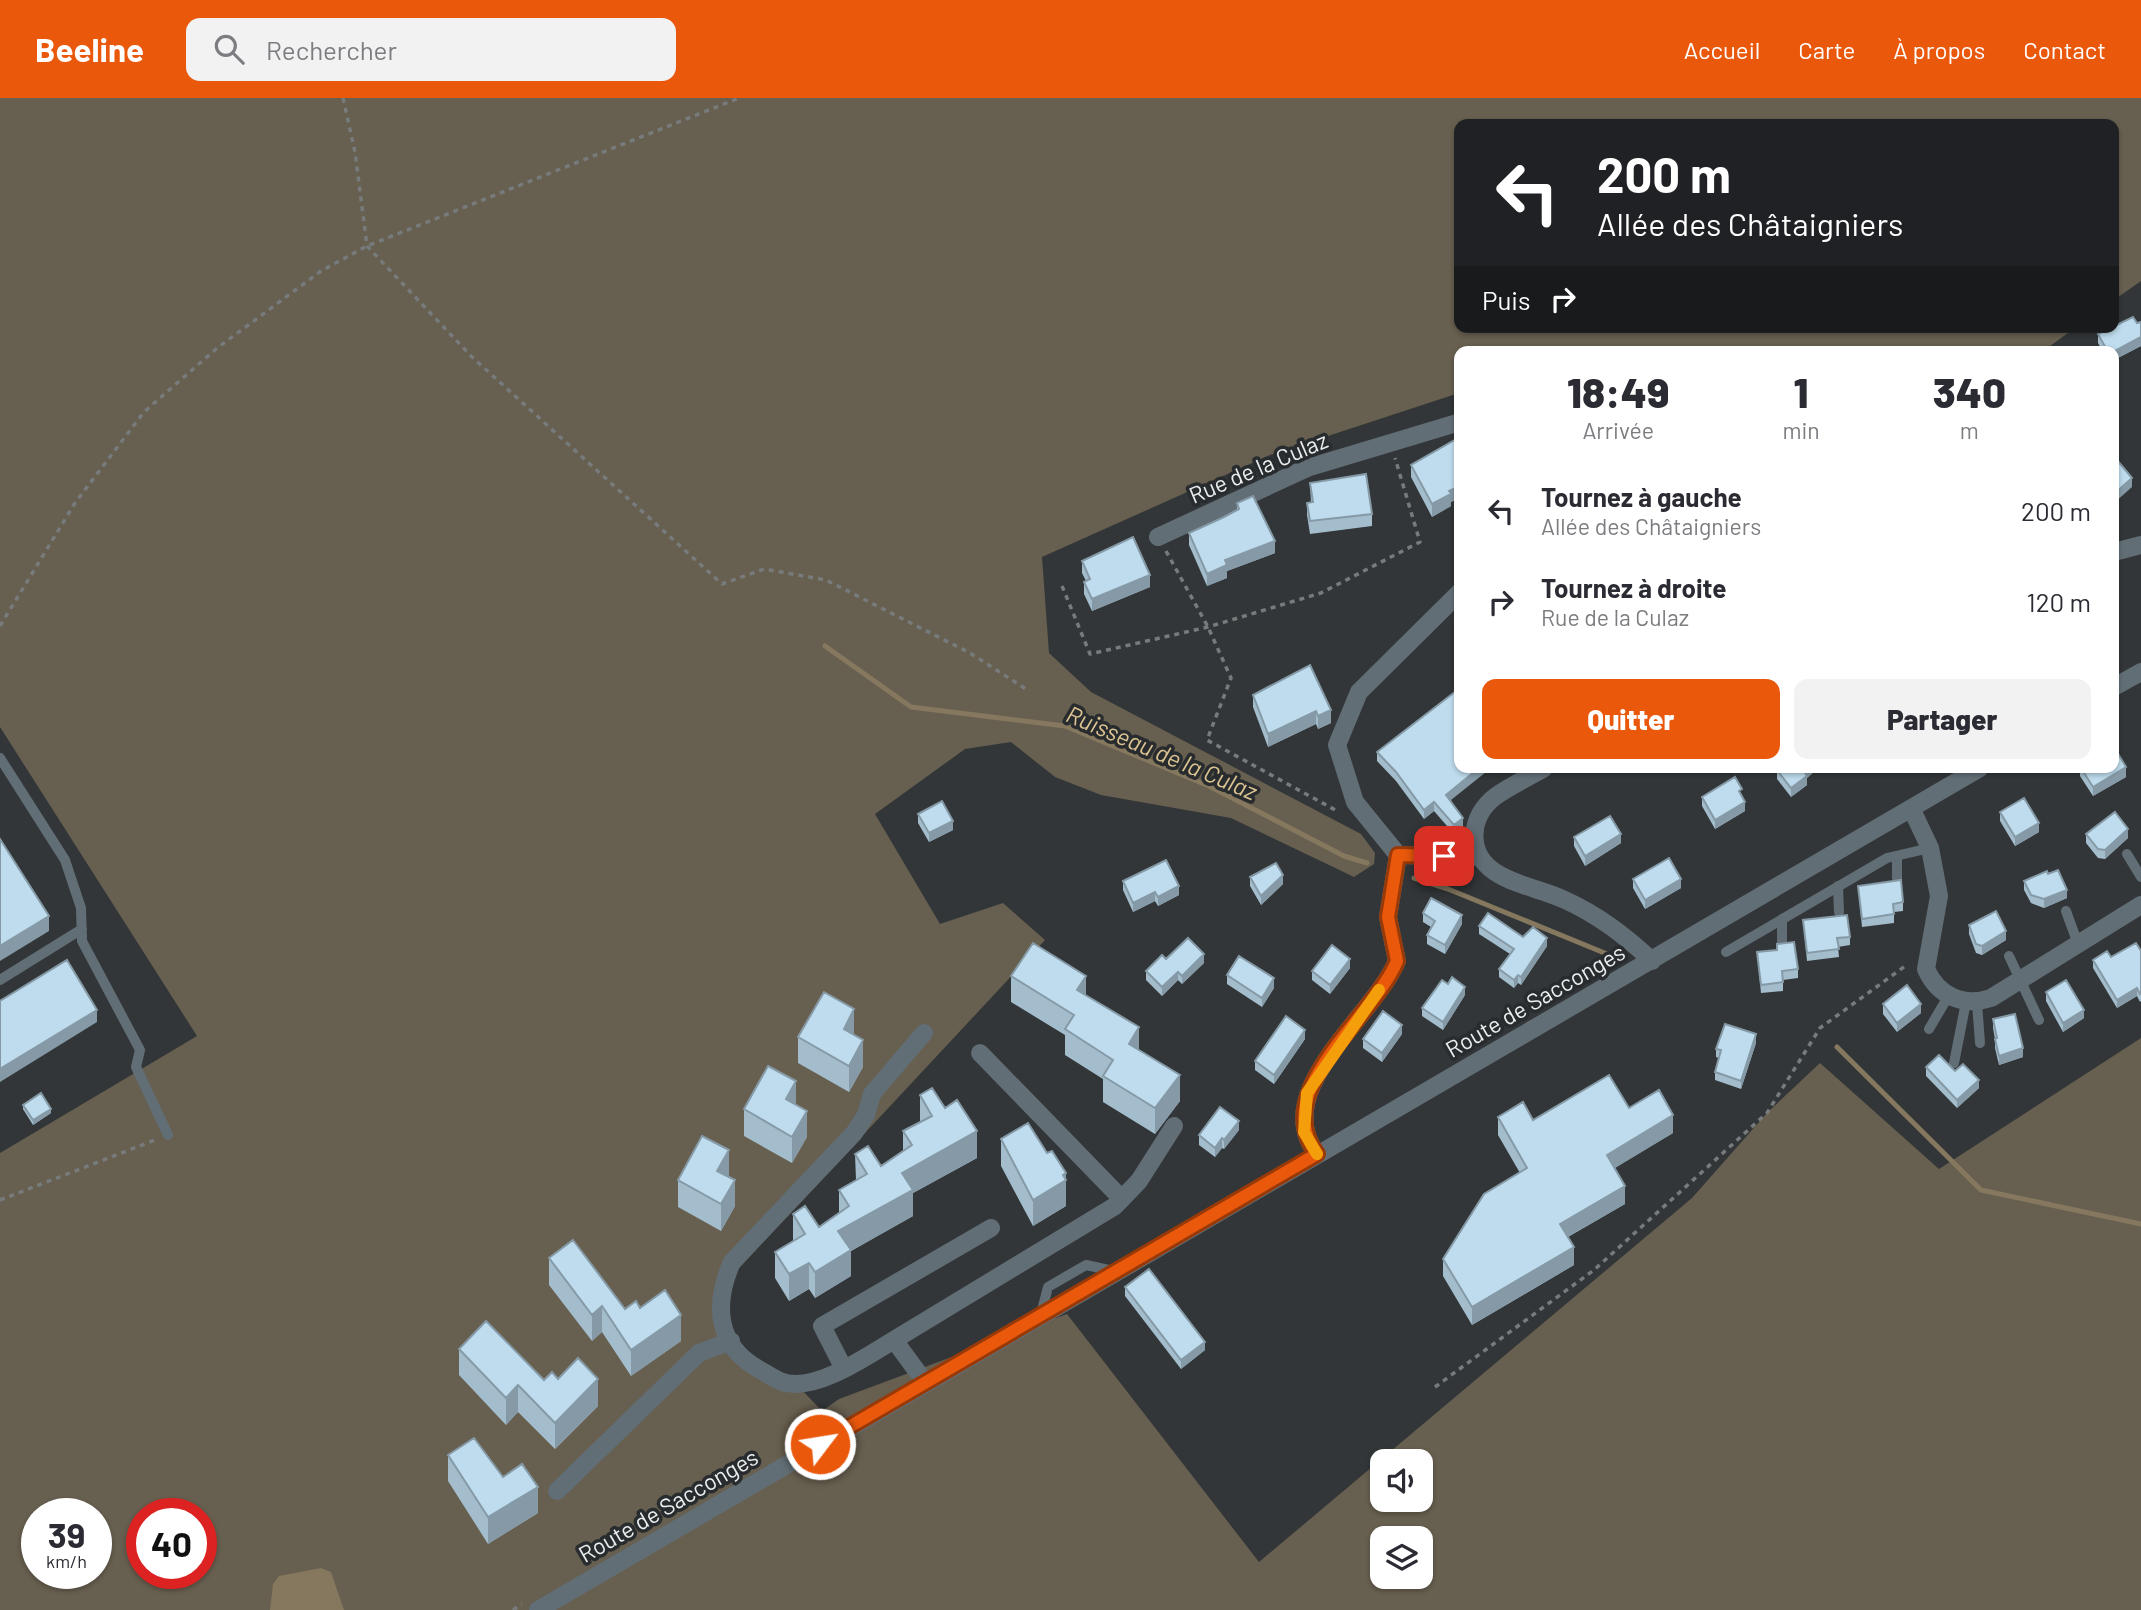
<!DOCTYPE html>
<html lang="fr">
<head>
<meta charset="utf-8">
<style>
  :root { --surface:#fff; --page:#f2f2f3; --text:#2b2b33; --muted:#7c7c81; --accent:#ea580c }
  body { margin:0; font-family:Barlow,sans-serif; background:var(--page); color:var(--text); height:100vh; display:flex; flex-direction:column; font-size:26px; white-space:nowrap }
  * { box-sizing:border-box; margin:0 }
  p { font-size:23px; color:var(--muted) }
  .icon { flex:none; width:38px; height:38px; fill:none; stroke:currentColor; stroke-width:2; stroke-linecap:round; stroke-linejoin:round }
  .map { position:relative; flex:1; overflow:hidden }
  .drawer { position:absolute; left:1454px; top:248px; width:665px; height:427px; display:flex; flex-direction:column; background:var(--surface); border-radius:14px; box-shadow:0 2px 5px #0004 }
  .drawer>* { flex:none }
  .top-card { position:absolute; left:1454px; top:21px; width:665px; height:214px; border-radius:14px; box-shadow:0 2px 5px #0004; background:#202124; color:#fff; overflow:hidden }
  .tools { position:absolute; left:1370px; top:1351px; display:grid; gap:14px }
  .tools a { display:grid; place-items:center; width:63px; height:63px; border-radius:14px; background:var(--surface); box-shadow:0 2px 5px #0004; font-size:35px }
  .speed { position:absolute; left:21px; top:1400px; display:flex; gap:14px; font-size:35px; font-weight:700; text-align:center }
  .speed>* { display:grid; place-content:center; width:91px; height:91px; border-radius:50%; background:var(--surface); box-shadow:0 2px 5px #0004; line-height:1 }
  .speed small { font-size:18px; font-weight:400 }
  .speed .limit { border:10px solid #d22; background:#fff; color:#111 }
  .pin { position:absolute; display:grid; place-items:center; width:60px; height:60px; color:#fff; margin:-30px; border-radius:14px; box-shadow:0 4px 10px #0006 }
  .me { position:absolute; width:77px; margin:-38px; rotate:59deg; stroke-linejoin:round; filter:drop-shadow(0 0 5px #0008) }
  .turn { display:flex; align-items:center; gap:24px; height:147px; padding:0 28px; font-size:32px }
  .turn .icon { width:91px; height:91px; stroke-width:2.5 }
  .turn b { display:block; font-size:49px; line-height:60px }
  .then { display:flex; align-items:center; height:66px; padding:0 28px; background:#0003; gap:14px; font-size:26px }
  .eta { display:flex; justify-content:space-evenly; align-items:center; height:119px; text-align:center }
  .eta b { font-size:42px; font-weight:800; line-height:49px }
  .cta { display:flex; gap:14px; margin-top:auto; padding:14px 28px }
  .cta a { flex:1; height:80px; border-radius:14px; background:var(--accent); color:#fff; font-size:28px; font-weight:800; line-height:80px; text-align:center }
  .cta a+a { background:var(--page); color:var(--text) }
  ul { padding:0; list-style:none }
  li { display:flex; align-items:center; gap:21px; height:91px; padding:0 28px }
  li div { flex:1 }
  li b { display:block; font-size:26px }
  li em { font-style:normal }
  header { display:flex; align-items:center; gap:42px; box-sizing:border-box; height:98px; padding:0 35px; background:var(--accent); color:#fff }
  header strong { font-size:33px }
  nav { display:flex; gap:38px; margin-inline-start:auto; font-size:24px }
  .search { width:490px; height:63px; background:var(--page); display:flex; align-items:center; gap:18px; box-sizing:border-box; padding:0 24px; border-radius:14px; color:var(--muted); font-size:26px }
  .map>svg:first-child { display:block }
  .green { fill:#675f4f; fill-rule:evenodd }
  .water { fill:#85785f }
  .lines { fill:none; stroke-linecap:round; stroke-linejoin:round }
  .stream { stroke:#85785f; stroke-width:5 }
  .path { stroke:#777b7c; stroke-width:3.5; stroke-dasharray:5 5; stroke-linecap:butt }
  .service { stroke:#626e75; stroke-width:10 }
  .minor { stroke:#626e75; stroke-width:18 }
  .tertiary { stroke:#626e75; stroke-width:18 }
  .wall { fill:#a3bdcc }
  .shaded-wall { fill:#859aa6 }
  .building { fill:#bedced; stroke:#859aa6; stroke-width:2 }
  .route-casing { stroke:#983908; stroke-width:18 }
  .route { stroke:#ea580c; stroke-width:12 }
  .slow { stroke:#f59e0b; stroke-width:12 }
  .labels { text-anchor:middle; dominant-baseline:central; stroke-width:7; stroke-linejoin:round; paint-order:stroke }
  .street-label { font-size:23px; fill:#ebeeef; stroke:#282c2e }
  .water-label { font-size:24px; font-style:italic; fill:#dcc392; stroke:#282c2e }
</style>
</head>
<body>
<header>
<strong>Beeline</strong>
<div class="search"><svg class="icon" aria-label="search" viewBox="0 0 24 24"><circle cx="10" cy="10" r="6"/><path d="M15 15l6 6"/></svg>Rechercher</div>
<nav><a>Accueil</a><a>Carte</a><a>À propos</a><a>Contact</a></nav>
</header>
<div class="map">
<svg width="2141" height="1512" viewBox="0 0 2141 1512">
  <rect width="100%" height="100%" fill="#323638"/>
  <path class="green" d="M0,0H2141V183L2114,202V26H1460V229H2076L2042,254H1460L1459,295L1270,357L1042,459L1049,555L1091,594L1361,736L1375,755L1374,766L1354,779L1231,720L1101,697L1055,679L1011,644L965,651L875,716L940,826L1003,805L1045,842L715,1196L734,1244L800,1290L822,1313L839,1301L1067,1216L1259,1464L1692,1100L1767,1015L1820,965L1939,1071L2141,940V1512H0V1055L197,938L0,629ZM1382,1363H1421V1402H1382ZM37,1416H96V1475H37ZM142,1416H201V1475H142ZM1382,1440H1421V1479H1382Z"/>
  <path class="water" d="M321,1470L331,1474L344,1512H270L273,1486L279,1478Z"/>
  <g class="lines">
    <path class="stream" d="M825,548L911,609L1065,628L1209,688L1344,758L1367,765
      M1414,780L1448,791L1607,856
      M1837,949L1981,1092L2141,1126"/>
    <path class="path" d="M343,0L355,54L367,148L471,258L722,486L764,471L826,482L970,555L1029,593
      M1166,453L1208,529L1231,580L1207,642L1339,714
      M1062,488L1090,556L1208,529L1321,495L1420,444L1395,360
      M0,528L75,405L144,314L216,251L321,173L367,148L739,0
      M0,1102L155,1042
      M1435,1289L1594,1172L1767,1015L1820,930L1908,866
      M513,1512L522,1506"/>
    <path class="service" d="M0,660L65,762L81,810L82,843L140,952L136,969L168,1037
      M2127,756L2141,779
      M1897,780V758
      M1838,788L1839,814
      M2066,813L2078,846
      M1782,845V821
      M1726,854L1887,760L1930,750
      M2009,858L2039,922
      M0,882L82,831
      M1977,905L1980,945
      M1929,931L1949,897
      M1954,965L1966,904
      M1041,1216L1048,1189L1086,1167L1113,1173"/>
    <path class="minor" d="M1158,439L1307,370L1460,324
      M2114,454L2141,447
      M1460,494L1359,594L1337,647L1355,704L1398,757L1478,759
      M1543,671C1527,680 1510,688 1496,698C1469,718 1466,755 1495,774C1516,788 1542,791 1565,802C1598,817 1626,838 1652,863
      M1912,712L1930,750L1939,798L1926,871C1938,898 1963,909 1991,900L2141,807
      M980,955L1122,1101
      M1317,1056C1268,993 1374,918 1397,863L1388,819L1398,757
      M894,1242L1115,1108L1139,1083L1174,1028
      M844,1271L822,1228L991,1130
      M919,1276L894,1242C867,1258 819,1292 786,1285C779,1284 769,1277 762,1273C716,1249 713,1207 732,1164L854,1035L866,1017L872,996L924,935
      M557,1393L699,1255L731,1243"/>
    <path class="tertiary" d="M2114,589L2141,574
      M538,1512L1980,670"/>
  </g>
  <path class="wall" d="M2098,236L2141,248L2114,262V254H2103L2098,245Z
    M1460,339V400L1451,404V408L1432,419L1411,379V367Z
    M1310,385L1372,416V428L1310,436L1307,417V405H1311Z
    M1237,405L1275,455L1227,473V480L1207,488L1189,447V435L1224,419L1237,412Z
    M1082,463L1150,489L1092,513L1084,496V484L1086,483L1082,475Z
    M1310,567L1331,625L1318,631L1316,626L1268,649L1253,609V597Z
    M1377,654L1451,702L1463,729L1454,736L1434,713L1424,721L1396,683L1377,663Z
    M1816,670V672L1807,680V687L1791,699L1777,681V672Z
    M2080,670H2114L2126,679L2093,698L2080,678Z
    M1702,699L1745,713L1715,731L1702,708Z
    M2000,714L2039,734L2015,748L2000,723Z
    M918,716L953,732L929,744L918,725Z
    M2086,736L2128,740L2105,761L2098,760L2086,745Z
    M1574,739L1621,745L1585,768L1574,748Z
    M1250,779L1283,786L1261,807L1250,788Z
    M1633,781L1681,790L1645,811L1633,790Z
    M1123,783L1179,797L1158,808L1155,803L1133,814L1123,792Z
    M2024,783L2067,800L2044,810L2031,805L2024,792Z
    M1858,788L1903,804V813L1894,814V825L1862,829Z
    M1423,815L1462,826L1445,856L1427,846V837L1431,829L1423,824Z
    M1803,822L1850,839V847L1838,849L1839,859L1807,863Z
    M1969,827L2006,842L1982,857L1976,855L1969,836Z
    M1479,828L1523,839L1547,848L1521,887L1518,885L1514,890L1499,879V871L1510,856L1479,836Z
    M2141,853V903L2140,904L2137,898L2117,910L2093,870V862Z
    M1757,854L1798,871V880L1783,882V893L1761,895Z
    M1166,861L1204,865L1182,886L1178,882L1162,898L1146,882V873Z
    M1350,870L1330,896L1312,882V873Z
    M1227,877L1274,890L1262,909L1227,886Z
    M1011,878L1086,897L1139,952L1180,1003L1155,1036L1103,1004V981L1065,957V937L1011,904Z
    M2046,894L2084,920L2063,934L2046,903Z
    M1465,897L1443,932L1422,918V910Z
    M1883,906L1921,915L1897,934L1883,916Z
    M1993,921L2023,959L1999,967L1995,950V941L1993,930Z
    M1402,936L1382,964L1363,950V941Z
    M854,937L863,969L849,994L798,965V939Z
    M1305,941L1274,986L1255,972V963Z
    M1756,945L1741,991L1715,982V974L1719,960L1716,959V951Z
    M1926,969L1955,973L1979,990L1957,1010L1926,978Z
    M920,997L977,1060L913,1095V1118L851,1153V1178L815,1200L809,1191L789,1203L775,1180V1154L793,1143V1116L819,1129L839,1115V1092L856,1082L855,1056L881,1068L903,1053V1033L920,1024Z
    M23,1007L51,1015L33,1027L23,1011Z
    M796,1007L807,1039L792,1065L744,1038V1011Z
    M1629,1010L1673,1035L1614,1070L1625,1106L1568,1139L1574,1167L1472,1227L1443,1178V1161L1520,1075L1498,1037V1019L1533,1022Z
    M1239,1032L1224,1051L1222,1050L1215,1059L1199,1047V1037Z
    M1001,1041L1047,1055L1066,1075V1108L1033,1128L1001,1068Z
    M728,1079L735,1108L721,1133L678,1109V1082Z
    M549,1160L625,1211L640,1210L681,1243L631,1278L602,1234L592,1243L549,1187Z
    M1125,1189L1205,1252L1181,1271L1125,1198Z
    M459,1251L544,1282L558,1281L598,1308L555,1351L518,1314L506,1327L459,1277Z
    M448,1357L503,1379L538,1415L488,1446L448,1383Z"/>
  <path class="shaded-wall" d="M2141,239V248L2114,262V254H2113Z
    M2132,380V389L2114,405V396Z
    M1460,388V400L1451,404V408L1432,419V406L1449,393Z
    M1275,443V455L1227,473V480L1207,488V476L1225,462Z
    M1150,477V489L1092,513V501Z
    M2118,496V504L2114,507V499Z
    M1331,612V625L1318,631V618Z
    M1316,613V626L1268,649V636Z
    M2126,669V679L2093,698V689Z
    M1479,670H1491L1446,706V697Z
    M1808,670H1816V672L1807,680V687L1791,699V690Z
    M1434,704V713L1424,721V712Z
    M1745,704V713L1715,731V722Z
    M1463,720V729L1454,736V727Z
    M953,723V732L929,744V735Z
    M2039,725V734L2015,748V739Z
    M2128,731V740L2105,761V752Z
    M1621,736V745L1585,768V758Z
    M1283,777V786L1261,807V798Z
    M1681,781V790L1645,811V802Z
    M1179,788V797L1158,808V799Z
    M2067,792V800L2044,810V801Z
    M1155,794V803L1133,814V805Z
    M1462,817V826L1445,856V847Z
    M49,818V833L0,863V848Z
    M2006,833V842L1982,857V848Z
    M1547,840V848L1521,887V879Z
    M1204,856V865L1182,886V878Z
    M1350,861V870L1330,896V887Z
    M1178,874V882L1162,898V889Z
    M1518,877V885L1514,890V882Z
    M1086,878V904L1077,892Z
    M1274,880V890L1262,909V900Z
    M1465,889V897L1443,932V924Z
    M2137,890V898L2117,910V902Z
    M1921,906V915L1897,934V925Z
    M854,911V937L844,931Z
    M97,912V924L0,984V971Z
    M2084,912V920L2063,934V925Z
    M1402,927V936L1382,964V955Z
    M1139,929V955L1129,946Z
    M1305,932V941L1274,986V977Z
    M1756,936V945L1741,991V983Z
    M863,942V969L849,994V968Z
    M2023,950V959L1999,967V958Z
    M1180,977V1003L1155,1036V1010Z
    M1979,982V990L1957,1010V1002Z
    M796,983V1009L786,1001Z
    M51,1011V1015L33,1027V1022Z
    M807,1013V1039L792,1065V1039Z
    M1673,1017V1035L1607,1075V1057Z
    M1239,1023V1032L1224,1051V1042Z
    M977,1033V1060L913,1095V1118L851,1153V1178L815,1200V1174L838,1133L902,1075Z
    M1222,1040V1050L1215,1059V1050Z
    M729,1052V1078L717,1099V1073Z
    M1066,1075V1108L1033,1128V1102Z
    M735,1082V1108L721,1133V1106Z
    M1625,1088V1106L1560,1143V1126Z
    M1574,1149V1167L1472,1227V1209Z
    M809,1165V1191L789,1203V1176Z
    M602,1208V1234L592,1243V1217Z
    M681,1217V1243L631,1278V1252Z
    M1205,1244V1252L1181,1271V1262Z
    M598,1281V1308L555,1351V1325Z
    M518,1287V1314L506,1327V1300Z
    M538,1389V1415L488,1446V1419Z"/>
  <path class="building" d="M2133,219L2137,225L2141,224V239L2113,254H2108L2098,236Z
    M1460,339V388L1449,393L1451,396L1432,406L1411,367Z
    M2117,362L2132,380L2114,396V365Z
    M1366,376L1372,416L1310,423L1307,405L1313,404L1310,385Z
    M1253,398L1275,443L1225,462L1227,467L1207,476L1189,435L1224,419L1239,411L1237,405Z
    M1133,439L1150,477L1092,501L1084,484L1090,481L1082,463Z
    M2114,491L2118,496L2114,499Z
    M1310,567L1331,612L1318,618L1316,613L1268,636L1253,597Z
    M1460,590V670H1479L1446,697L1463,720L1454,727L1434,704L1424,712L1396,674L1377,654Z
    M2114,649L2126,669L2093,689L2081,670H2114Z
    M1779,670H1808L1804,673L1807,678L1791,690L1777,672Z
    M1735,679L1742,691L1739,693L1745,704L1715,722L1702,699Z
    M2024,700L2039,725L2015,739L2000,714Z
    M942,703L953,723L929,735L918,716Z
    M2115,714L2128,731L2105,752L2098,751L2086,736Z
    M1610,718L1621,736L1585,758L1574,739Z
    M0,741L49,818L0,848Z
    M1669,760L1681,781L1645,802L1633,781Z
    M1166,762L1179,788L1158,799L1155,794L1133,805L1123,783Z
    M1276,765L1283,777L1261,798L1250,779Z
    M2058,772L2067,792L2044,801L2031,797L2024,783L2047,773L2048,776Z
    M1901,782L1903,804L1893,806L1894,816L1862,821L1858,788Z
    M1431,800L1462,817L1445,847L1427,837L1435,823L1423,815Z
    M1996,813L2006,833L1982,848L1976,846L1969,827Z
    M1488,815L1523,839L1533,829L1547,840L1521,879L1518,877L1514,882L1499,871L1514,851L1479,828Z
    M1847,817L1850,839L1837,840L1839,851L1807,855L1803,822Z
    M1188,840L1204,856L1182,878L1178,874L1162,889L1146,873L1162,857L1166,861Z
    M1794,844L1798,871L1782,873L1783,884L1761,887L1757,854L1777,852V846Z
    M1033,845L1086,878L1077,892L1139,929L1129,946L1180,977L1155,1010L1103,978L1113,962L1065,931L1074,917L1011,878Z
    M2136,845L2141,853V895L2140,896L2137,890L2117,902L2093,862L2107,853L2111,859Z
    M1332,847L1350,861L1330,887L1312,873Z
    M1239,858L1274,880L1262,900L1227,877Z
    M67,862L97,912L0,971V903Z
    M1452,879L1465,889L1443,924L1422,910L1442,882L1448,886Z
    M2066,882L2084,912L2063,925L2046,894Z
    M1907,887L1921,906L1897,925L1883,906Z
    M824,894L854,911L844,931L863,942L849,968L798,939Z
    M1383,913L1402,927L1382,955L1363,941Z
    M2015,916L2023,950L1999,958L1995,941L1997,940L1993,921Z
    M1286,918L1305,932L1274,977L1255,963Z
    M1725,926L1756,936L1741,983L1715,974L1721,952L1716,951Z
    M1939,957L1955,973L1963,966L1979,982L1957,1002L1926,969Z
    M768,968L796,983L786,1001L807,1013L792,1039L744,1011Z
    M1609,977L1629,1010L1659,992L1673,1017L1607,1057L1625,1088L1560,1126L1574,1149L1472,1209L1443,1161L1484,1096L1527,1070L1498,1019L1523,1004L1533,1022Z
    M932,990L945,1010L957,1002L977,1033L902,1075L913,1092L838,1133L851,1152L815,1174L809,1165L789,1176L775,1154L805,1136L793,1116L805,1108L819,1129L849,1108L839,1092L867,1076L855,1056L868,1048L881,1068L912,1047L903,1033L932,1018L920,997Z
    M41,995L51,1011L33,1022L23,1007Z
    M1220,1009L1239,1023L1224,1042L1222,1040L1215,1050L1199,1037Z
    M1028,1025L1047,1055L1052,1053L1066,1075L1063,1077L1066,1082L1033,1102L1001,1041Z
    M702,1038L729,1052L717,1073L735,1082L721,1106L678,1082Z
    M573,1142L625,1211L636,1203L640,1210L665,1192L681,1217L631,1252L602,1208L592,1217L549,1160Z
    M1149,1171L1205,1244L1181,1262L1125,1189Z
    M486,1223L544,1282L552,1274L558,1281L578,1260L598,1281L555,1325L518,1287L506,1300L459,1251Z
    M474,1340L503,1379L522,1366L538,1389L488,1419L448,1357Z"/>
  <g class="lines">
    <defs>
      <path id="route" d="M820,1346L1317,1056C1268,992 1374,919 1397,863L1388,819L1398,757L1444,758"/>
    </defs>
    <use href="#route" class="route-casing"/>
    <use href="#route" class="route"/>
    <path class="slow" d="M1317,1056L1304,1034L1307,995L1379,892"/>
  </g>
  <g class="labels">
    <g class="street-label">
      <text transform="translate(1258 369) rotate(-23)">Rue de la Culaz</text>
      <text transform="translate(1535 902) rotate(-30)">Route de Sacconges</text>
      <text transform="translate(668 1407) rotate(-30)">Route de Sacconges</text>
    </g>
    <g class="water-label">
      <text transform="translate(1162 654) rotate(23)">Ruisseau de la Culaz</text>
    </g>
  </g>
</svg>
<div class="tools">
<a><svg class="icon" aria-label="sound" viewBox="0 0 24 24"><path d="M4 9h4l5-4v14l-5-4H4zM17 9q2 3 0 6"/></svg></a>
<a><svg class="icon" aria-label="layers" viewBox="0 0 24 24"><path d="M12 4l9 5-9 5-9-5zM3 14l9 5 9-5"/></svg></a>
</div>
<div class="speed"><div>39<small>km/h</small></div><div class="limit">40</div></div>
<div class="pin" style="left:1444px;top:758px;background:#d93025"><svg class="icon" aria-label="arrive" viewBox="0 0 24 24"><path d="M6 21V4h12l-3 4 3 4H6"/></svg></div>
<svg class="me" style="left:820px;top:1346px" viewBox="-20 -20 40 40"><circle r="17" fill="#ea580c" stroke="#fff" stroke-width="3"/><path d="M0-11L8 9 0 5-8 9z" fill="#fff"/></svg>
<div class="top-card">
<div class="turn"><svg class="icon" aria-label="left" viewBox="0 0 24 24"><path d="M17 20v-9H6M10 6l-5 5 5 5"/></svg><div><b>200 m</b>Allée des Châtaigniers</div></div>
<div class="then">Puis<svg class="icon" aria-label="right" viewBox="0 0 24 24"><path d="M7 20v-9h11M14 6l5 5-5 5"/></svg></div>
</div>
<section class="drawer">
<div class="eta">
<div><b>18:49</b><p>Arrivée</p></div>
<div><b>1</b><p>min</p></div>
<div><b>340</b><p>m</p></div>
</div>
<ul>
<li><svg class="icon" aria-label="left" viewBox="0 0 24 24"><path d="M17 20v-9H6M10 6l-5 5 5 5"/></svg><div><b>Tournez à gauche</b><p>Allée des Châtaigniers</p></div><em>200 m</em></li>
<li><svg class="icon" aria-label="right" viewBox="0 0 24 24"><path d="M7 20v-9h11M14 6l5 5-5 5"/></svg><div><b>Tournez à droite</b><p>Rue de la Culaz</p></div><em>120 m</em></li>
</ul>
<div class="cta"><a>Quitter</a><a>Partager</a></div>
</section>
</div>
</body>
</html>
